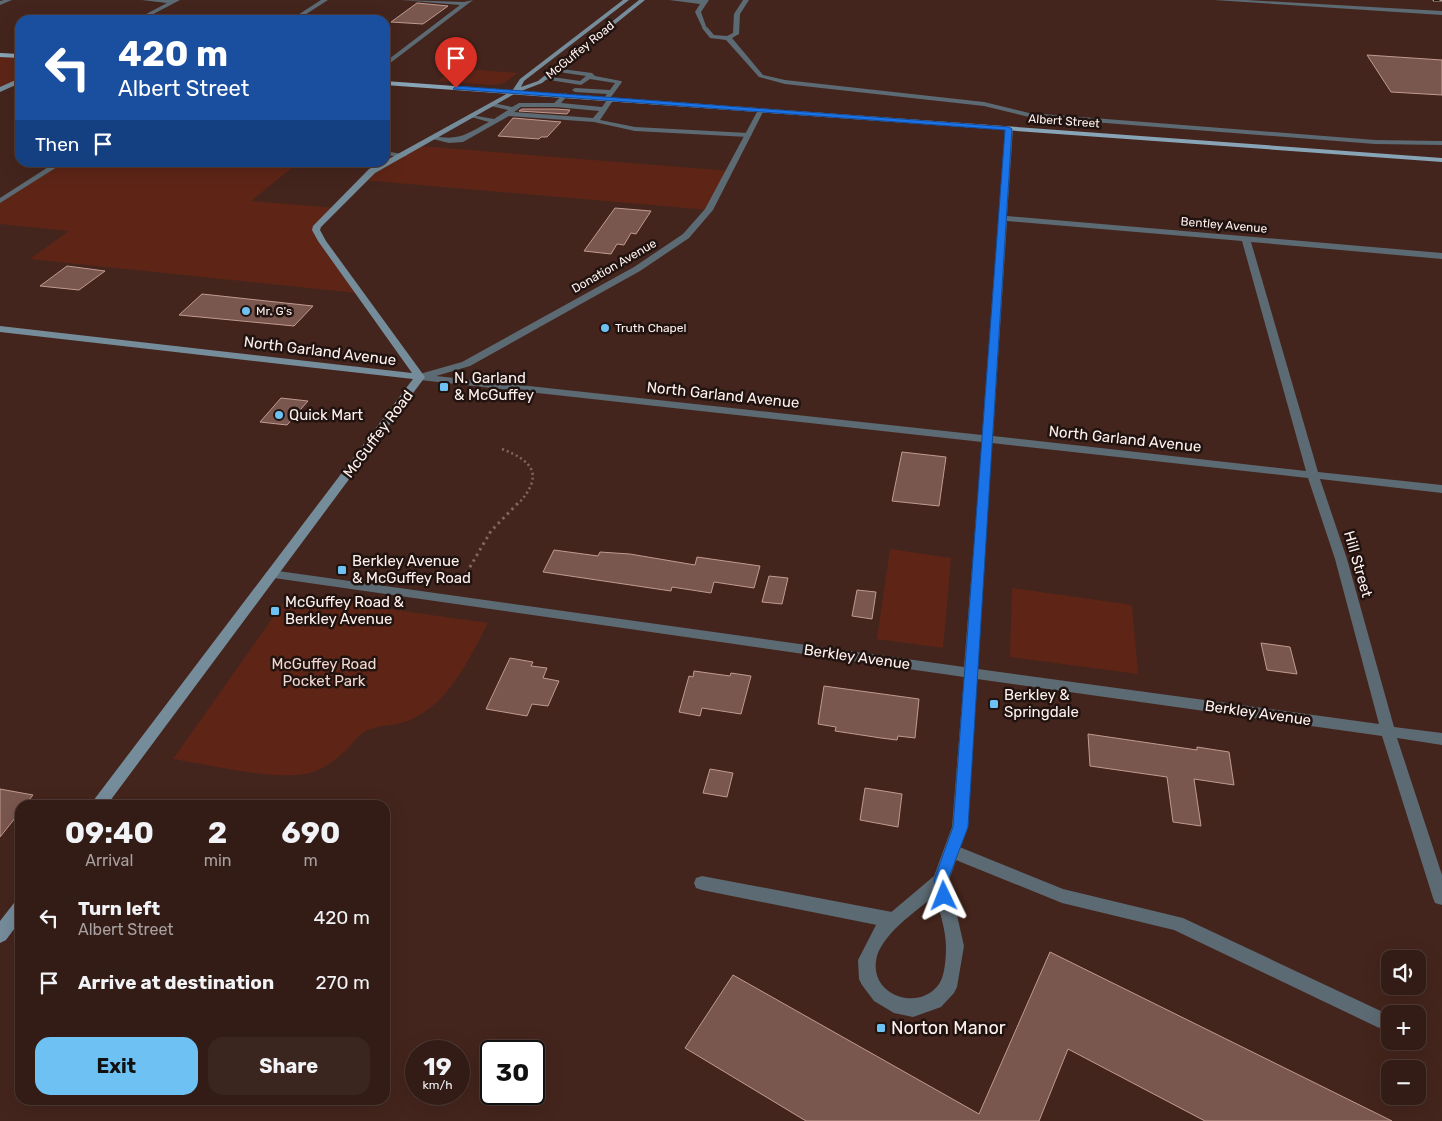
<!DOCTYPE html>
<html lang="en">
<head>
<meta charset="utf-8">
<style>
  :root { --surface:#331c16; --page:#3b251f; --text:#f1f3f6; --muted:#a9a1a1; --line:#4e3a35; --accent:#6ec2f3 }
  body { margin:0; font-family:Rubik,sans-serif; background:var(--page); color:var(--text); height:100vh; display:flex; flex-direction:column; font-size:19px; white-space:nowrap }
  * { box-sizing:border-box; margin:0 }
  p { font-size:16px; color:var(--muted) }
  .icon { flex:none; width:28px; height:28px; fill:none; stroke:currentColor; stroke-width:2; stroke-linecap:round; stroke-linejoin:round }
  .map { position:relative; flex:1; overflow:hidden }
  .panel { position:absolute; left:15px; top:800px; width:375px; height:305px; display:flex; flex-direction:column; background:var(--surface); border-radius:15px; box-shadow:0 5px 20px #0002,0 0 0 1px var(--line) }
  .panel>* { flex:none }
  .hud { position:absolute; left:15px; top:15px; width:375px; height:152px; border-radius:15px; box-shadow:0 5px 20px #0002,0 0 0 1px var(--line); background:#1a4fa0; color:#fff; overflow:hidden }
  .tools { position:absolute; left:1381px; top:950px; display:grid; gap:10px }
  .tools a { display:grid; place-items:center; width:45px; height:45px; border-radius:10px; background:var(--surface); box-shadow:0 5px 20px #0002,0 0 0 1px var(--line); font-size:25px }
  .speed { position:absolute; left:405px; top:1040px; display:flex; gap:10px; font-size:25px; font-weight:700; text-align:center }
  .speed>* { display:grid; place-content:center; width:65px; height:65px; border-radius:50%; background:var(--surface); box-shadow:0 5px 20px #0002,0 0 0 1px var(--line); line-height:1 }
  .speed small { font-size:12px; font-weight:400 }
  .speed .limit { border:2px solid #111; border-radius:8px; background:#fff; color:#111 }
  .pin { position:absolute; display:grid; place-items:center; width:42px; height:42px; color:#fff; margin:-51px -21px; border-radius:50% 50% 50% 0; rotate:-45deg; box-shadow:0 0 5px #0007 }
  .pin .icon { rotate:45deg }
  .me { position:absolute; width:55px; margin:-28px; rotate:358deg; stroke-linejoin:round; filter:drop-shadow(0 0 4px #0008) }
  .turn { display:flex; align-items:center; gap:18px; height:105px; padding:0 20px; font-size:22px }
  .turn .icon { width:65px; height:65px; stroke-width:2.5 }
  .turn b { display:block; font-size:35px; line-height:42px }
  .then { display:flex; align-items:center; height:48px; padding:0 20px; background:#0003; gap:10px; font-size:19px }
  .eta { display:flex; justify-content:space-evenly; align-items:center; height:85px; text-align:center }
  .eta b { font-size:30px; font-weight:700; line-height:35px }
  .cta { display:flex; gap:10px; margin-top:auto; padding:10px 20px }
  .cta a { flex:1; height:58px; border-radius:15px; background:var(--accent); color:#111; font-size:20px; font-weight:700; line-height:58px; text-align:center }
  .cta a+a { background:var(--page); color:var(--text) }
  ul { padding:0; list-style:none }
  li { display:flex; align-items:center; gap:15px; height:65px; padding:0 20px }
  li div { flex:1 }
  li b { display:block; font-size:19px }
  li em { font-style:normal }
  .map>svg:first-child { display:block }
  .green { fill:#5e2517 }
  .building { fill:#7a574e; stroke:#c19a90 }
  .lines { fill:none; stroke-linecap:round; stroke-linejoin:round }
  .path-far1 { stroke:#806761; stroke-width:2.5; stroke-dasharray:2 3; stroke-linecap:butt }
  .path { stroke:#806761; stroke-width:3; stroke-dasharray:2.5 4; stroke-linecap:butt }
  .lane { fill:#5c6a73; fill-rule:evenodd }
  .street { fill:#5c6a73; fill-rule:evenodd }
  .secondary { fill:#758c9a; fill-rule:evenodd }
  .primary { fill:#88a5b7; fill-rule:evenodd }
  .rail-casing { stroke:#ad9994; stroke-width:3 }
  .rail { stroke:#21130f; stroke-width:2; stroke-dasharray:5.5; stroke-linecap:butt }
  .route { fill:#1a73e8; stroke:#114b97 }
  .poi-dot { fill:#6ec2f3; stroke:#21130f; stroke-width:2 }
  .labels { text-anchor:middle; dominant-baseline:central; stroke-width:5; stroke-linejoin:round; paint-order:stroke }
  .far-street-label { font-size:12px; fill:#fef1ee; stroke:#21130f }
  .far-poi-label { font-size:12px; fill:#fef1ee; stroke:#21130f; text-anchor:start }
  .street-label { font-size:15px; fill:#fef1ee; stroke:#21130f }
  .poi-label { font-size:15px; fill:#fef1ee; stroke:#21130f; text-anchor:start }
  .park-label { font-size:15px; fill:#f2d7d0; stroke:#21130f }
  .near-poi-label { font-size:18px; fill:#fef1ee; stroke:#21130f; text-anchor:start }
</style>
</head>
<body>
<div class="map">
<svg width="1442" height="1121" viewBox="0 0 1442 1121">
  <rect width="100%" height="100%" fill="#44251d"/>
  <path class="green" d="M0,55L20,56V80L0,90Z
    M454,68L518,73L504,83L494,85L438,81Z
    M418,146L730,171L709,210L362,180Z
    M62,163H298L251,201L335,208L316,230L357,293L30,259L69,231L0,224V201Z
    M890,549L951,558L943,648L877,639Z
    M1012,588L1132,605L1138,674L1010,657Z
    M289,595L488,623C468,661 446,710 401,723C390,726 379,725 368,730C359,734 353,743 346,750C338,758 329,765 318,770C289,785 207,764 173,759Z"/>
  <path class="building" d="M417,3L448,6L423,24L391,22Z
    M1367,55L1442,60V95L1391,92Z
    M522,109H555L570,110L567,114L519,111Z
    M513,118L561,122L547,137H541L539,139L498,136Z
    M615,208L651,211L636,234L631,233L624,245L617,244L611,254L584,251Z
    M67,266L105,271L79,290L40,286Z
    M202,294L313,306L294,326L179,315Z
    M281,398L308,401L287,425L260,422Z
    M902,452L946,457L939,506L892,501Z
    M554,550L598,556L600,552L630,554L695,565L697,557L760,566L754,588L714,582L711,593L672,587L671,591L543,572Z
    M769,576L788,578L782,604L762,602Z
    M857,590L876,592L872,619L852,616Z
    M1261,643L1290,647L1297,674L1267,670Z
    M510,658L533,662L531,666L547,668L543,678L559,681L548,706L532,704L527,716L486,709Z
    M694,671L730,676L731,673L751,676L741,714L702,708L700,716L679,712L689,676L693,677Z
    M824,686L919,699L915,738L898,736L897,740L881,738L835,731L836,727L818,724Z
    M1088,734L1197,750V747L1229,752L1234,785L1194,779L1201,826L1173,822L1167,777L1090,766Z
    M710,769L733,773L727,797L703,793Z
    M865,788L902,794L898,827L860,820Z
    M0,789L33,795L25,805H20V812L0,837Z
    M1050,952L1392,1121H1205L1068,1049L1039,1121H806L685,1048L733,975L979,1114Z"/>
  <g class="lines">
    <path class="path-far1" d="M502,449C533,461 544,475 519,503"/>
    <path class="path" d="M460,584L491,531L520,501"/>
    <path class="lane" d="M743,0H749L740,14L739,34L732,38L763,75L785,80L984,102L1029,113L1375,140L1442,141V145L1375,144L1029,117L984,106L785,84L759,77L726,40L710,38L702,28L707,27L714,35L727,36L733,33L734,14Z
      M1214,0H1246L1442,11V15Z
      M554,68L592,73L595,76L621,81L622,82L611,97L614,99L600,120L635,127L748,133L752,135L748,137L635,131L594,122L509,116L463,142L449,143L429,138L433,136C460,141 466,134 489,122L471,117V115L494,119L508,110L491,106V104L493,103L512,107L519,103H554L565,93L568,95L561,103L602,107L607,100L604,98L607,94L575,92L572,90L575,88L610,90L615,83L590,79L581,85L543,79L542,78L545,76L580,81L586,76L552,71V69ZM521,107H556L599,111L593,118L514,112Z
      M952,844L1063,889L1183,918L1385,1013L1388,1019L1385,1025L1379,1028L1373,1025L1174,930L1062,903L946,856L944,851L946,846Z
      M702,876L892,912L898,915L900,920L898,925L892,928L702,890L696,888L694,883L696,878Z"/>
    <path class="street" d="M4,0H12L0,5V1Z
      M142,0H180L142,20H135L167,3Z
      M321,0H328L297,20H290Z
      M401,0L464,2L473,0L385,67V62L460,5Z
      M669,0H709L701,12L707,29H703L695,12L700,4Z
      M761,108L764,110L713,210L689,238L640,271L470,366L436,376L982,435L1005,129L1009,127L1013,129L1007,216L1442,253V259L1251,242L1318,472L1442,485V493L1320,479L1347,559L1394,727L1442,733V745L1397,738L1442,875V905L1435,903L1433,898L1382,736L977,679L968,827L949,880L964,946L957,987L954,993L941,1007L913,1017L894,1013L874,1001L862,985L859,979L858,960L876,925L934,876L952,827L964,677L267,577L265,574L271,570L964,667L982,442L420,380L415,377L416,375L462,362L634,267L683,234L705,209L758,110ZM1007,221L1242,241L1306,471L993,436ZM992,443L1308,478L1335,559L1379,724L978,669ZM936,895C939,911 946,930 946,947C946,957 945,976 939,984C919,1012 871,996 876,961C879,936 917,910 936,895Z
      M385,151L407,155L403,157L385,155Z
      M56,162H65L0,203V198Z"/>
    <path class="secondary" d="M623,0H629L524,81L521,87L538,81L639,0H645L542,83L516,93L375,173L321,227L320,230L326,241L425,377L107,805H90L413,379L0,332V326L412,373L318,241L312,230L313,226L369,169L385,162V161L512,91L520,79Z
      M20,78V83L0,92V87Z
      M20,901V921L6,940L0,943V921L14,903Z"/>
    <path class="primary" d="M0,53L20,54V58L0,57Z
      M385,81L1442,158V162L385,85Z"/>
    <defs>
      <path id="rail" d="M1434,0H1442"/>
    </defs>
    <use href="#rail" class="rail-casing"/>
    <use href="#rail" class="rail"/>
  </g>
  <path class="route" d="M456,86L1009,127L1012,129L968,827L948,880L952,896L950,901L944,903L939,901L934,880L953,827L1005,130L453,89Z"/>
  <g class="poi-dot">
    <circle cx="246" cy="311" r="5"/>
    <circle cx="605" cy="328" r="5"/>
    <rect x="439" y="382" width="10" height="10" rx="2.5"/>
    <circle cx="279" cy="415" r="5"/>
    <rect x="337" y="565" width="10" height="10" rx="2.5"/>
    <rect x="270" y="606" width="10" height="10" rx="2.5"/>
    <rect x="989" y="699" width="10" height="10" rx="2.5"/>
    <rect x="876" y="1023" width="10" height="10" rx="2.5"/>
  </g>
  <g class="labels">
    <g class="far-street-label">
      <text transform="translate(580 50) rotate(-39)">McGuffey Road</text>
      <text transform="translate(1064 121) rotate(4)">Albert Street</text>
      <text transform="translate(1224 225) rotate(5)">Bentley Avenue</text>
      <text transform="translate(614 266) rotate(-30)">Donation Avenue</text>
    </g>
    <g class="far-poi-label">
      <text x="256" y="311">Mr. G's</text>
      <text x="615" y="328">Truth Chapel</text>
    </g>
    <g class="street-label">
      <text transform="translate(320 351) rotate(7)">North Garland Avenue</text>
      <text transform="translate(723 395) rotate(6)">North Garland Avenue</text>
      <text transform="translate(378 434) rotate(-53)">McGuffey Road</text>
      <text transform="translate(1125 439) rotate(6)">North Garland Avenue</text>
      <text transform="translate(1358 564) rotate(74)">Hill Street</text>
      <text transform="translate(857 657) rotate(8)">Berkley Avenue</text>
      <text transform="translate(1258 713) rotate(8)">Berkley Avenue</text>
    </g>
    <g class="poi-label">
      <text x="454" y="378">N. Garland<tspan x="454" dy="17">&amp; McGuffey</tspan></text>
      <text x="289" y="415">Quick Mart</text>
      <text x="352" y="561">Berkley Avenue<tspan x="352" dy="17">&amp; McGuffey Road</tspan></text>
      <text x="285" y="602">McGuffey Road &amp;<tspan x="285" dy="17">Berkley Avenue</tspan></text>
      <text x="1004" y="695">Berkley &amp;<tspan x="1004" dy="17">Springdale</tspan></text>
    </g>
    <g class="park-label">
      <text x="324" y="664">McGuffey Road<tspan x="324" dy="17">Pocket Park</tspan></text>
    </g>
    <g class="near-poi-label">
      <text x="891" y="1028">Norton Manor</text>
    </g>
  </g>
</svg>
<div class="tools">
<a><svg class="icon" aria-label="sound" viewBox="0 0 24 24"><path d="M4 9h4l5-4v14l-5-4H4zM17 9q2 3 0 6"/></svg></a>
<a>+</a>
<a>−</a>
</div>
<div class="speed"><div>19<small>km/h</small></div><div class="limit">30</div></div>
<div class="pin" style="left:456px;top:88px;background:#d93025"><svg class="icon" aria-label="arrive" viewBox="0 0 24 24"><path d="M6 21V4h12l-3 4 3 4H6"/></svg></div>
<svg class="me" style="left:944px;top:896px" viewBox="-20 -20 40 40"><path d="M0-17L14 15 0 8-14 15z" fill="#1a73e8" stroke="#fff" stroke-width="4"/></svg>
<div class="hud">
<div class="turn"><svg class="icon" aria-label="left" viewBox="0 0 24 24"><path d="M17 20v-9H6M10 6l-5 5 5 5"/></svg><div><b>420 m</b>Albert Street</div></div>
<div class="then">Then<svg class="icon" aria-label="arrive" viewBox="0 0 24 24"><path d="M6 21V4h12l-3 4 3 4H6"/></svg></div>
</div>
<section class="panel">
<div class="eta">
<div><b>09:40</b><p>Arrival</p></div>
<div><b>2</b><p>min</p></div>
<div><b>690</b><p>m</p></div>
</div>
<ul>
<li><svg class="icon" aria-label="left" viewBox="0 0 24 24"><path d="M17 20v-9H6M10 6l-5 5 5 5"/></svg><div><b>Turn left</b><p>Albert Street</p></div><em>420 m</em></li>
<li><svg class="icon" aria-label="arrive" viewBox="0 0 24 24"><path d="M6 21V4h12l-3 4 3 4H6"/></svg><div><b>Arrive at destination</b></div><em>270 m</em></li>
</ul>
<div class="cta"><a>Exit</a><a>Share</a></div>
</section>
</div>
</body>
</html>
